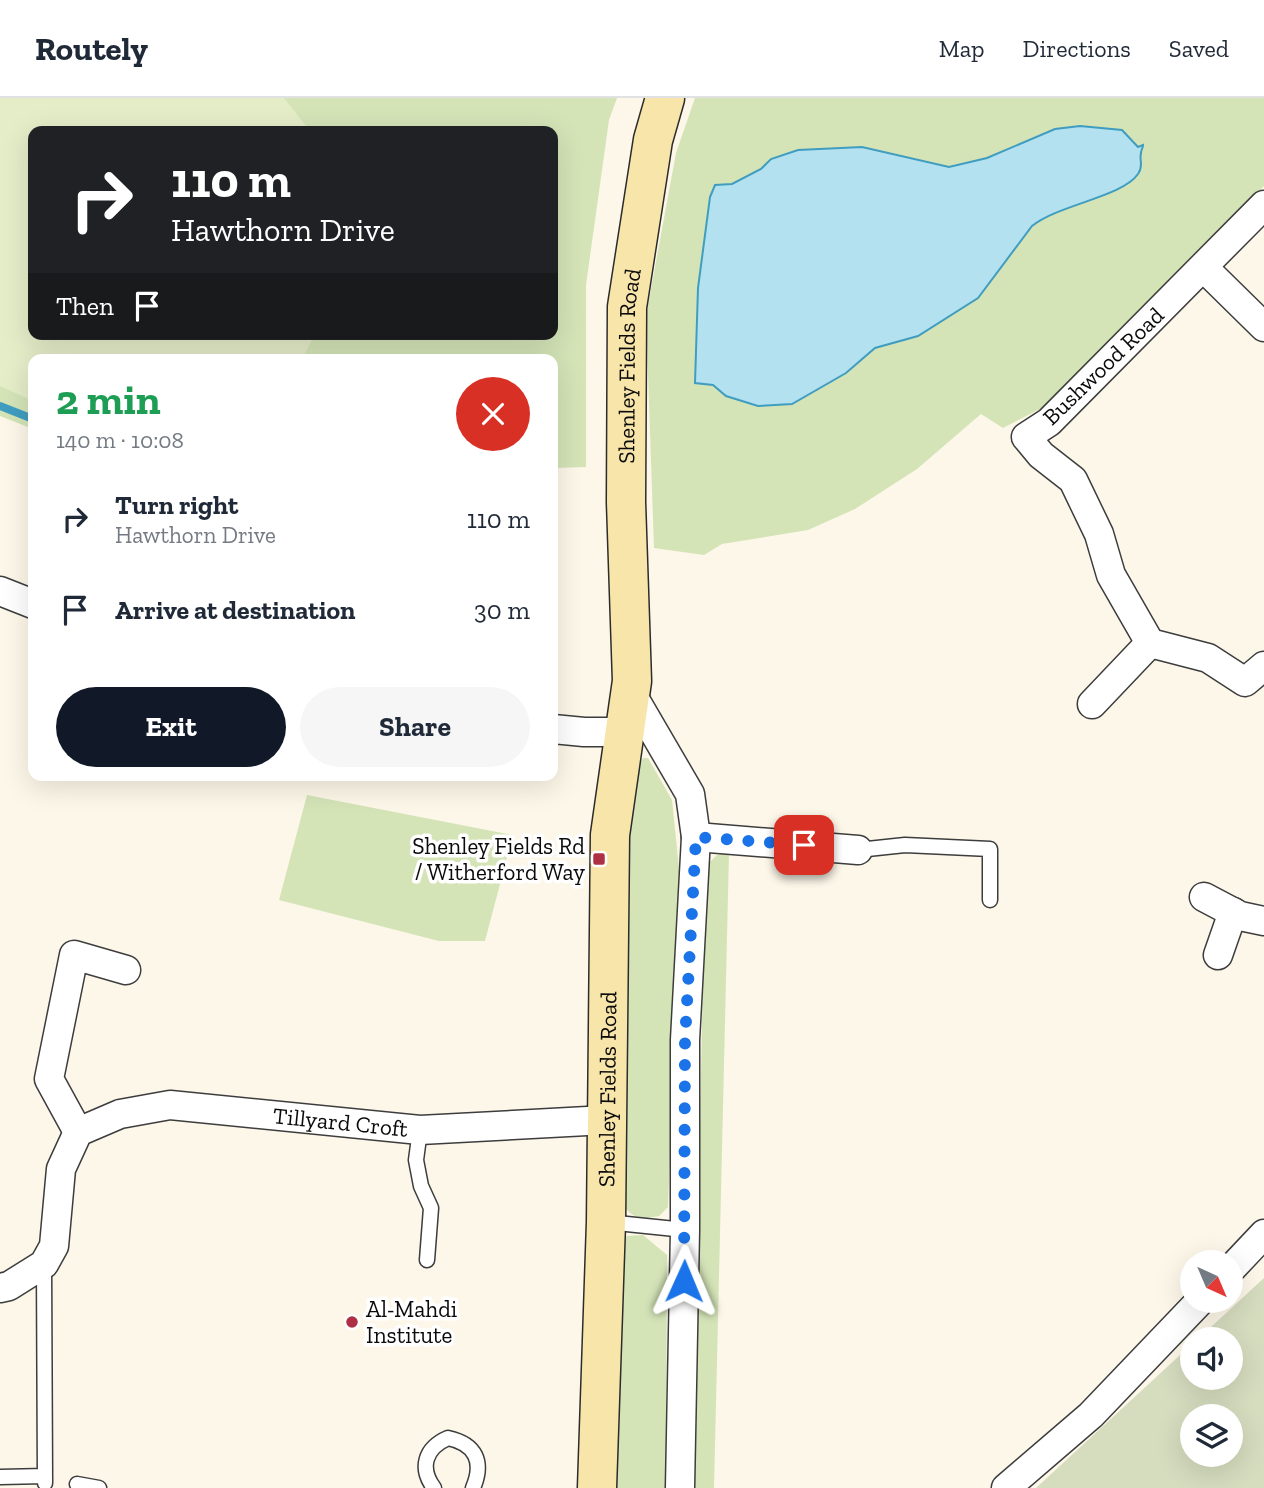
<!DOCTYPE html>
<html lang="en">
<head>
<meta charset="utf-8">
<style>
  :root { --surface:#fff; --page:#f6f6f7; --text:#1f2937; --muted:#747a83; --line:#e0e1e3; --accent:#111827 }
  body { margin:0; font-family:"Zilla Slab",serif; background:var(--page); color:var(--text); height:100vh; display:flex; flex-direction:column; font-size:26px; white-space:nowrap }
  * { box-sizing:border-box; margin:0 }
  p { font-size:23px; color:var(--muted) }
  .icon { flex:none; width:38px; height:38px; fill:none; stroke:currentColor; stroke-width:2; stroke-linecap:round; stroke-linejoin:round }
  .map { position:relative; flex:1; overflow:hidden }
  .side { position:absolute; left:28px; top:256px; width:530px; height:427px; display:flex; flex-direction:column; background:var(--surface); border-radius:14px; box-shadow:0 7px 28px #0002 }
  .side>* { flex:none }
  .banner { position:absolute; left:28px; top:28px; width:530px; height:214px; border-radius:14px; box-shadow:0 7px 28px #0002; background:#202124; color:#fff; overflow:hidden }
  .needle { width:46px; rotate:136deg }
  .tools { position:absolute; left:1180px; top:1152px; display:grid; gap:14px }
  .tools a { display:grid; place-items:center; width:63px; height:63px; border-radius:50%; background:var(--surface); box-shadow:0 7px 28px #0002; font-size:35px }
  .pin { position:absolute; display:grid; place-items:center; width:60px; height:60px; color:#fff; margin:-30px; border-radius:14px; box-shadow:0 4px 10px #0006 }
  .me { position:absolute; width:77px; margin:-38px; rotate:1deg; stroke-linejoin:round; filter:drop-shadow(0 0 5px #0008) }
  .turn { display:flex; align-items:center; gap:24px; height:147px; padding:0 28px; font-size:32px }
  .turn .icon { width:91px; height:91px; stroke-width:2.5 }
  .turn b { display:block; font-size:49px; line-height:60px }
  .then { display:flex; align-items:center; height:66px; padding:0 28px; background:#0003; gap:14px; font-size:26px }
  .round { display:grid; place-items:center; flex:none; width:74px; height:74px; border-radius:37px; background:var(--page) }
  .summary { display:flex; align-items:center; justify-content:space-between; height:119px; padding:0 28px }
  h1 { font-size:42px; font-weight:700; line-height:52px; color:#1e9e55 }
  .primary-button { display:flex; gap:14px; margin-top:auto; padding:14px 28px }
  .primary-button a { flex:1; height:80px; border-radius:42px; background:var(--accent); color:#fff; font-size:28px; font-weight:700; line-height:80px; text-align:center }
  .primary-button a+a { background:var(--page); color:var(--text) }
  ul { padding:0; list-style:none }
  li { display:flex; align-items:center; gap:21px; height:91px; padding:0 28px }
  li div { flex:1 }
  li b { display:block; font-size:26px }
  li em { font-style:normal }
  header { display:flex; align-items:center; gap:42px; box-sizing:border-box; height:98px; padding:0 35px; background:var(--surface); border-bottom:2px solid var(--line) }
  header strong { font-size:33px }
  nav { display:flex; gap:38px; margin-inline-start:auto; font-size:24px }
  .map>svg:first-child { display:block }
  .green { fill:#d4e4b7; fill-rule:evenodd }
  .cemetery { fill:#d6dcbe; fill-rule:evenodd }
  .pitch { fill:#e4ecc8 }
  .water { fill:#b3e1f0; stroke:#409dc0; stroke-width:2 }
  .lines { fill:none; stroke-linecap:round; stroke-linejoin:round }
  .stream { stroke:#409dc0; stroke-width:8 }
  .lane-casing { stroke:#3d3d3d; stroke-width:17 }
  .street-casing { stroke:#3d3d3d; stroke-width:31 }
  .secondary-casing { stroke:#2c2c2c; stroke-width:41 }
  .lane { stroke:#fff; stroke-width:14 }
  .street { stroke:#fff; stroke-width:28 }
  .secondary { stroke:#f8e5aa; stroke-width:38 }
  .route { stroke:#1a73e8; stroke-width:12; stroke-dasharray:0 21.6 }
  .poi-dot { fill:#ad3045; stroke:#fff; stroke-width:2.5 }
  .labels { text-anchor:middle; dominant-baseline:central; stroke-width:7; stroke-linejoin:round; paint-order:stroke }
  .street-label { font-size:23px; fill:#0a0a0a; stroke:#fff }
  .poi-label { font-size:23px; fill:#0a0a0a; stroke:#fff; text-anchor:end }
</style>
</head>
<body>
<header>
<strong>Routely</strong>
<nav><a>Map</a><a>Directions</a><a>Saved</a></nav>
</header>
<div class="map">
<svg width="1264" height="1390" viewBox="0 0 1264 1390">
  <rect width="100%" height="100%" fill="#fdf7e9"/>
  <path class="green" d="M0,0H617L609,22L586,187V369L553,370V261H33V331L0,318ZM33,33H553V236H33Z
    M695,0H1264V88L1067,297L1003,330L981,316L917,371L855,411L808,432L722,446L704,457L654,450L646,218L676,55Z
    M643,660H648L672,702L680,780L668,1109L659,1118C643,1121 632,1122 623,1106L629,707L636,673Z
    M307,697L513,737L485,843H439L279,802Z
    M729,755L714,1390H693L705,769L717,757Z
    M643,1137L667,1157L666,1390H607L617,1144L626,1138Z"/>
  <path class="cemetery" d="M1264,1180V1390H1036L1192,1246V1279H1230V1241H1198ZM1192,1318H1230V1356H1192Z"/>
  <path class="pitch" d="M0,0H284L310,33H33V236H315L302,261H33V303L0,288Z"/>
  <path class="water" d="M1080,28L1122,32L1138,49L1143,47C1143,50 1141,52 1141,55C1139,63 1144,68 1138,76C1122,99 1060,106 1032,128L978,200L918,238L875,250L846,275L792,306L758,308L726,298L713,287L695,285L698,190L710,99L715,87L732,86L761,71L771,61L798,52L862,49L949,69L987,60L1055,31Z"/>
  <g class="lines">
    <path class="stream" d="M0,308L33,321"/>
    <defs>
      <path id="lane" d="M858,752L905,747L990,751V802
        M420,1032L416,1062L421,1088L431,1110L427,1162
        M607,1124L685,1132
        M44,1166L45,1385
        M0,1379L45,1378
        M77,1386L99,1390
        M434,1390C419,1370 425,1350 448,1340C476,1346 484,1364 473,1390"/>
      <g id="street">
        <path d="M1264,107L1049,324L1026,339L1041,357L1073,382L1099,436L1111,477L1150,545L1208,560L1245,584L1264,568"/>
        <path d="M1204,170L1264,229"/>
        <path d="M0,493L33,506"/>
        <path d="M630,593L690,696L696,739L685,942V1132L680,1390"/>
        <path d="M1092,606L1150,545"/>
        <path d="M553,631L584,634H625"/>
        <path d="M696,739L858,752"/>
        <path d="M1204,799L1240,818L1264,823"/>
        <path d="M1218,857L1233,814"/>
        <path d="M78,1034L49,981L74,857L126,872"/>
        <path d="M1230,1172L1264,1136"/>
        <path id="s1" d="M0,1190L9,1188L44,1166L54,1148L61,1071L78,1034L120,1016L170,1007L420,1032L606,1022"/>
        <path d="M1006,1390L1091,1317L1201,1202"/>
      </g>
      <g id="secondary">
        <path id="s2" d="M597,1390L606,1124L610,737L632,583L626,404L627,209L653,42L665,0"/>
      </g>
    </defs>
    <use href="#lane" class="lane-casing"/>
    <use href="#street" class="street-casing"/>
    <use href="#secondary" class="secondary-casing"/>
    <use href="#lane" class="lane"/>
    <use href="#street" class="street"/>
    <use href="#secondary" class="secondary"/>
  </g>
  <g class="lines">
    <path class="route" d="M684,1183L685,942L696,739L804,747"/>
  </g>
  <g class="poi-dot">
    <rect x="592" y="754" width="14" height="14" rx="3.5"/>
    <circle cx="352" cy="1224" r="7"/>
  </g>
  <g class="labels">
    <g class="street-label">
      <text transform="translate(1103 268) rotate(-44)">Bushwood Road</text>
      <text stroke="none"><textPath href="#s2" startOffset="1124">Shenley Fields Road</textPath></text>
      <text stroke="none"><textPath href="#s2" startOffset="399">Shenley Fields Road</textPath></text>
      <text stroke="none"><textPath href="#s1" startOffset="457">Tillyard Croft</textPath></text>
    </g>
    <g class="poi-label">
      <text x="585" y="748">Shenley Fields Rd<tspan x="585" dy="26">/ Witherford Way</tspan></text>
      <text x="366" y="1211" text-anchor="start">Al-Mahdi<tspan x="366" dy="26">Institute</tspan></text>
    </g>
  </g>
</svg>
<div class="tools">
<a><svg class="needle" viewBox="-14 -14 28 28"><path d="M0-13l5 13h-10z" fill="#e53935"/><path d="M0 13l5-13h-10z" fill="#747a83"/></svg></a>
<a><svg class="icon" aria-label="sound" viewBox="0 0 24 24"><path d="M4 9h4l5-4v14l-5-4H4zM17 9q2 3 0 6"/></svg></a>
<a><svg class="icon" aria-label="layers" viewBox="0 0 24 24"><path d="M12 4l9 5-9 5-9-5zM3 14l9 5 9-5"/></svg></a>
</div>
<div class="pin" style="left:804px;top:747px;background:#d93025"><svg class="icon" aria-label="arrive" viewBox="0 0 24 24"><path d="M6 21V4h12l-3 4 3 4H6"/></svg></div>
<svg class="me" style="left:684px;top:1183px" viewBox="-20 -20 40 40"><path d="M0-17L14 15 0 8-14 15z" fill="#1a73e8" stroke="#fff" stroke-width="4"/></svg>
<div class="banner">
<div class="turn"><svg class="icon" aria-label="right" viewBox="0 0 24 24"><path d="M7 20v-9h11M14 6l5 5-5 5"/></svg><div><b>110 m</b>Hawthorn Drive</div></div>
<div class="then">Then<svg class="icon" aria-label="arrive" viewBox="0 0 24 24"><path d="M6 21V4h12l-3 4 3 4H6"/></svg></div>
</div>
<section class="side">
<div class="summary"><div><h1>2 min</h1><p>140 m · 10:08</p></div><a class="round" style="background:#d93025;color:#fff"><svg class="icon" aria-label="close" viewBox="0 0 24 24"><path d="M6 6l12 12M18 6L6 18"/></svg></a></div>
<ul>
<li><svg class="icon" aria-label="right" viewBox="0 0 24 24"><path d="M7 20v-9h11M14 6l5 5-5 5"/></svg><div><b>Turn right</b><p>Hawthorn Drive</p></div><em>110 m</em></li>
<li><svg class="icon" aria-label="arrive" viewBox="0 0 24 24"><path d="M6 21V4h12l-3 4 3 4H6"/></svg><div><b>Arrive at destination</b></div><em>30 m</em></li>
</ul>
<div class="primary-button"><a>Exit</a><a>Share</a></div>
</section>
</div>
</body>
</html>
